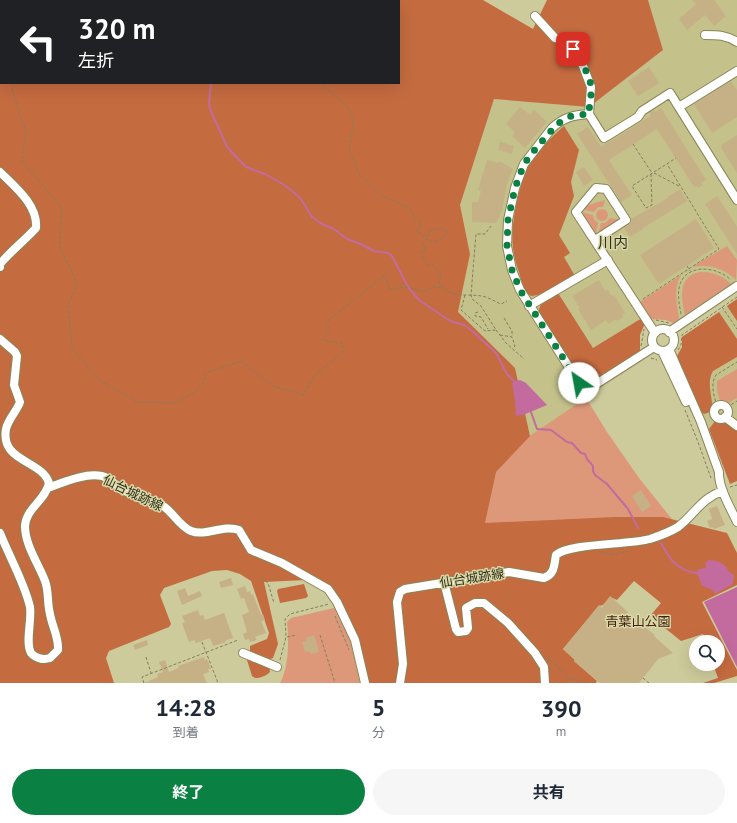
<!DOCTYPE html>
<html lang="ja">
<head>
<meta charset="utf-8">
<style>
  :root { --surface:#fff; --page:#f6f6f7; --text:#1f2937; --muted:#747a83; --accent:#0b8043 }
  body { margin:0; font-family:"PT Sans","Noto Sans JP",sans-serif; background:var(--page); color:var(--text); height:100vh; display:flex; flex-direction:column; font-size:15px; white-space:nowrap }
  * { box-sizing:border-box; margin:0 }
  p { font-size:13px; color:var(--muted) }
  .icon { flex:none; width:22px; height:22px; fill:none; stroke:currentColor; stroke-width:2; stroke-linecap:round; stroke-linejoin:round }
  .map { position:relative; height:683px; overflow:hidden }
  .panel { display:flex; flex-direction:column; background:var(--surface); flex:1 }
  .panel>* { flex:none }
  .guide { position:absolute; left:0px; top:0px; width:400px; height:84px; box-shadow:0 4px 16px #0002; background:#202124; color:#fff; overflow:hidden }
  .tools { position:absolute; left:689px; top:635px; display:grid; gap:8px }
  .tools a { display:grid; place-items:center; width:36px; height:36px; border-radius:50%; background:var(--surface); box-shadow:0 4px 16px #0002; font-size:20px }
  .pin { position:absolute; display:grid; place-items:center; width:34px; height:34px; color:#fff; margin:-17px; border-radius:8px; box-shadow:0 2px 6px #0006 }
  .me { position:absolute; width:44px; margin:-22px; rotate:327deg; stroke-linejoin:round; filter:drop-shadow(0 0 3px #0008) }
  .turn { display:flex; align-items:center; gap:14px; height:84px; padding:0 12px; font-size:18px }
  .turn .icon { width:52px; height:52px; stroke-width:2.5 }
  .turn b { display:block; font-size:28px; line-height:34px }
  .eta { display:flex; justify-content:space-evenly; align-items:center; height:68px; text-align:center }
  .eta b { font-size:24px; font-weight:700; line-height:28px }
  .cta { display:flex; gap:8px; margin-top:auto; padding:8px 12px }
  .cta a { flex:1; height:46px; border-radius:24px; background:var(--accent); color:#fff; font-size:16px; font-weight:700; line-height:46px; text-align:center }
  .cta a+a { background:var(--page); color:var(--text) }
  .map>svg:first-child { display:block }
  .built { fill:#c4c18a }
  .green { fill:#dd9879 }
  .forest { fill:#c56b40; fill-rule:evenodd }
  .water { fill:#c36b9e }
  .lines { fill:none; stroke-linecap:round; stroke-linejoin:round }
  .stream { stroke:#c36b9e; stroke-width:2 }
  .building { fill:#c6b186 }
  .minor-casing { stroke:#898659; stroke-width:10 }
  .path { stroke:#817f5e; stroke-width:1; stroke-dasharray:3 2; stroke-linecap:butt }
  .minor { stroke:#fff; stroke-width:8 }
  .route { stroke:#0b8043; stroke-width:7; stroke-dasharray:0 12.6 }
  .labels { text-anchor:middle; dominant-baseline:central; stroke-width:3; stroke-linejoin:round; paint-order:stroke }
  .street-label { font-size:13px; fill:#32311e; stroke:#dad7a7 }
  .park-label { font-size:13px; fill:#46210f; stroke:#dad7a7 }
  .quarter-label { font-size:15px; fill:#32311e; stroke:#dad7a7 }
</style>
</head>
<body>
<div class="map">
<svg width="737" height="683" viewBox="0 0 737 683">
  <rect width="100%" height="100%" fill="#cdca9b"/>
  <path class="built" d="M648,0H737V280L673,323L666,320L653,318L645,323L640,335V351L645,359L530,436L515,368L458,312L470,254L460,205L494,99L589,107L663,50Z
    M737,299V339L719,312Z
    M737,357V430L713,440L688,383Z"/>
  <path class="green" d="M605,200L603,207H598L594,212L581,209L582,207Z
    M596 215a6 6 0 1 1 12 0a6 6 0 1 1-12 0Z
    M581,212L593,215L594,219L598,223L596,234L580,213Z
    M610,218L620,220L598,234L601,223H605Z
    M727,246L737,260L736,280C724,268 709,264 692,267Z
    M700,272C713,272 722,275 731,284L685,315C681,298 678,276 700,272Z
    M681,275C673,288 677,305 679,319L673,323L666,320L651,319L640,302Z
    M737,369V398L728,403L720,401L717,390V381Z
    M586,398L607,432L639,478L675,523L451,550L497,458Z
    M334,608L350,640L360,683H280C289,668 289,639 287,622L291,618Z"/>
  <path class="forest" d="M0,0H483L533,29L547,0H648L663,50L589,107L494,99L460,205L470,254L458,312L515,368L530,436L496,472L485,523L615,517H663L727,533L737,553V585L702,602L737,670V676L714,683H703L718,678L713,664H718V642H706L703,634L681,641L650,616L661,603L634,581L617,600L610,597L603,605L599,606L563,649L575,660L574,661L597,681L596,683H369L358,636L340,602L326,590L306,580L264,582L278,644L273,658L270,659L250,651V646L267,639L269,633L251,581L240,574L227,570L212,571L164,588L160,595L171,624L169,627L109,651L106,658L114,683H0ZM1,1H399V83H1Z
    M564,126L579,150L571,182L574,196L559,235L570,253L564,257L575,276L538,295L531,296C524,292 521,280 519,272C509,245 512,227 517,200C520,190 522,180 526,170C534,155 551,137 564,126Z
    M558,293L593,348L642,318L645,323L640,335V351L595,382L586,383L582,381L539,312C539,301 550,298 558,293Z
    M737,299V321L727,306Z
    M719,312L737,339V357L713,371C707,381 711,392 712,403C713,406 710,408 710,412L704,414L701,412L677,356L682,347V337Z
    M715,421L727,422L737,430V481L730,484L709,429Z
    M304,584L308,596L306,598L280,603L277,591L278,589Z
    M248,658L269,666L270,672C266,676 260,678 255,678L252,676L247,660Z"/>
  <path class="water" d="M520,380L526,383L547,405L523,415L516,416L515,401L512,383L514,381Z
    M709,560C718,561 726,563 729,572L734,575L733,584L715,594C711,586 705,589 702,585C699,581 701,579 696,573L699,569L706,568L705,563Z
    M737,587V667L704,602Z"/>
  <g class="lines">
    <path class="stream" d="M163,0L165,1
      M211,83L209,102L210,109L227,147L246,167L265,174L281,183L291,190L301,199L312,217L322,224L334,229L347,239L361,244L374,251L388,253L392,256L408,287L419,300L450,321L464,325L471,330L496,353L507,374L514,381
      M531,412L537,429L551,430L567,442L572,443L581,453L585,454L587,459L593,466V471L595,475L607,484L628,509L638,528
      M661,543C670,559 676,570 696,573"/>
  </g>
  <path class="building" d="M692,0H714L726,16L714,26L705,15L687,30L679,19L696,4Z
    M649,67L659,83L638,96L628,81Z
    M731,81L737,90V117L712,133L694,104Z
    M520,107L530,115L534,110L547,122L525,148L512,136L515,132L506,124Z
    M661,108L706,180L701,183L703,185L698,188L697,186L694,187L657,129L609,160L632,195L621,202L577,134L588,127L601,147L649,117L651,115L649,113L654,110L655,112Z
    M737,135V173L721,148L722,147L721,145Z
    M500,142L514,146L512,154L498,150Z
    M487,160L498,163L499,161L513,169L507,184L502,210L498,220L496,223L472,222V202H478L481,191L478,190Z
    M584,167L593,180L584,186L576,172Z
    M680,189L687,201L643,228V229L630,237L624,228L631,223V219L668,198L667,197Z
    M717,196L737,227V254L705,204Z
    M696,219L714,248L659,284L640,255Z
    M599,280L605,291L608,290L612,296L614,295L625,313L622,315L623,317L617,321L616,319L608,324L606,320L591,330L578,309L580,308L572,296Z
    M641,490L651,506L642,512L632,496Z
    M717,506L725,525L714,529L713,527L710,528L707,521L712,519L709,509Z
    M231,578L233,585L221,588L219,582Z
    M245,586L247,592L250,591L251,595L253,594L261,615L263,614L265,620L261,621L266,633L255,637L257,640L250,642L249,639L245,640L243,634L247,632L242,615L249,612L244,598L241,599L237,589Z
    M185,588L188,596L200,591L202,596L182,605L177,591Z
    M610,596L628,612L627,614L655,635L654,636L673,653L658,659L639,683H600L574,661L575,660L563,649L599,605L602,608Z
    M198,610L200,616L203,615L205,620L224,613L233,638L226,640V642L213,646L210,638L196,643L194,640L189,642L182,623L185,622L182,616Z
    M314,635L319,652L311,654L309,651L305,652L302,642L306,641V638Z
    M147,640L148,645L135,650L133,645Z
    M204,657L205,660L207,659L211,669H208L209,672L203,674L207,683H144L158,677L157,674L163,672L159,662L165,660L169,672L179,668L178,666Z"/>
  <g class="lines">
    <defs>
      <path id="minor" d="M535,16L555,38L567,42L573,49L583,66L591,87L589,114
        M705,35C718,35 726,35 737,42
        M679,107L737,71
        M0,172C15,187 38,205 36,228C24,241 12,250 0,264V267
        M595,240L626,220L606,189L596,188L576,212L655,333
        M529,306L608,260
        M652 340a11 11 0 1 1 22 0a11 11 0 1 1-22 0Z
        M669,332L737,286
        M0,339L15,352L17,356L14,385L20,402C17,411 8,419 6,429C0,462 42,460 49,483C46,500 26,508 25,526C25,545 38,563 45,581C49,591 47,603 50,614C52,626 59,638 58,650L50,658C44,660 36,659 31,653C25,643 32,620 30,607C25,584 9,556 0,533
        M654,347L593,386L583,387L579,383L520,290L512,270L507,246L508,220L515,188L524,164L552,128C564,117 574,115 589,114L604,138L638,117L642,111L670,93L737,200
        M669,349L701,422L719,472C718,487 731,509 737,522
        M662,351L686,402
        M714 412a7 7 0 1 1 14 0a7 7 0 1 1-14 0Z
        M725,417L737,426
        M48,488C63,482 92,470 107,478C115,483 121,490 129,493C141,498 153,500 163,506C173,512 179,526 191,531C206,537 223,524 239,530L251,550L282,563L328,589L337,602L355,640L365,683
        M444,582L456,629L458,632L466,631L468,628L466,608L475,603H484L508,623L535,653L544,667L545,683
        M243,653L277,667
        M400,683L403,664L397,602L400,592L405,589L509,572L544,578C555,574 554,565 556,555C569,543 629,545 650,539C659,536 670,532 678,527C695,514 701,498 723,491"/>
    </defs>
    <use href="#minor" class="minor-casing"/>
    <path class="path" d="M11,1L12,0
      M293,1V0
      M0,35L1,34
      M0,38L1,39
      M0,53H1
      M0,59L1,60
      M13,83L12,90L26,132L22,161L61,207L60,247L77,283L68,305L72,349L99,380L138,402L174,403L195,392L205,381V373L241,361L273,386L303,395L314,376L343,352L342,343L322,340L330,329L325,323L385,275L389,289L408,287L424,292C431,286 435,286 443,288
      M321,83L323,86L347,106L354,121L349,148L359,174L380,195L410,208L414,218L421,223L417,232L427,237L431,230L442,228L448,233C444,239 438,241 431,242L427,239L423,243L426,250L420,253L428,265H433L441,274L439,282C451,301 468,292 486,297C491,299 496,302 501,304L507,301
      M633,144L652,173
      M654,173L679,186
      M651,174L652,205L646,208L632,186L676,158
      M687,266L690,271
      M465,295L461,310L485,331L496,330L481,306L472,299L471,295L476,234H485L491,226
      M643,299L719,249L667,164
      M722,307L737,329
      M478,312L475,313V316L481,317L488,329
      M681,314C679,304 676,289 682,280C692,263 719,268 731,280
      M504,318L512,331V336
      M656,320L669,323
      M496,330L506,343L524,359
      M500,335L512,337L515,346L513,348
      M641,346L644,329
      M678,350L681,345L682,335L737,297
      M651,358L657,360
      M717,406C714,396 710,384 716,375L737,362
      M727,407L737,401
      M685,410L698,442L711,478
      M730,487L737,485
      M601,552C609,555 619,555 627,551
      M261,578L268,583L274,603
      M335,616L349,650
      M320,635L335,683
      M287,637L297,635
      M202,642L218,683
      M146,657L151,673
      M547,657L570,678L566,683
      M280,660L286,637L285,619L290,614L329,604
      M571,678L573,681L577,677L583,683
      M643,678L649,683
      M144,683L142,677L238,640"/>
    <use href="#minor" class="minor"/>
  </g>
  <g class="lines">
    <path class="route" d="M573,49C580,60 589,73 591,86C592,95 589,105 589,114L573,115L557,124L537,147L524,164L515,188L508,220L507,246L512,270L520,290L579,383"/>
  </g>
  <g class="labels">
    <g class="street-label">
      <text transform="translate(133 493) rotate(26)">仙台城跡線</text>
      <text transform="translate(472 578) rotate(-9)">仙台城跡線</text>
    </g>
    <g class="park-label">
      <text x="638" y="621">青葉山公園</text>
    </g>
    <g class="quarter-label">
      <text x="613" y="242">川内</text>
    </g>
  </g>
</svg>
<div class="tools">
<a><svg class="icon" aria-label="search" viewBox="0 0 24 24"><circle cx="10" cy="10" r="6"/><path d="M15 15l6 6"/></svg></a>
</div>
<div class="pin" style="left:573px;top:49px;background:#d93025"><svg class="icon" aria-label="arrive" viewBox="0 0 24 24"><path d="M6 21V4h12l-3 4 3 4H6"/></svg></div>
<svg class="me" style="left:579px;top:383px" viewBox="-20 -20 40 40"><circle r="19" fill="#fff"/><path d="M0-13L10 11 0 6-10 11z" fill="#0b8043"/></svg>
<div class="guide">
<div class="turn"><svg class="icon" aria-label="left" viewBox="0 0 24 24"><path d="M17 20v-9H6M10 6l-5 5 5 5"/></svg><div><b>320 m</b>左折</div></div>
</div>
</div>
<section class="panel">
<div class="eta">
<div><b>14:28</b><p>到着</p></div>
<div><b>5</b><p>分</p></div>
<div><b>390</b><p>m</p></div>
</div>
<div class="cta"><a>終了</a><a>共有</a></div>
</section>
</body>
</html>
